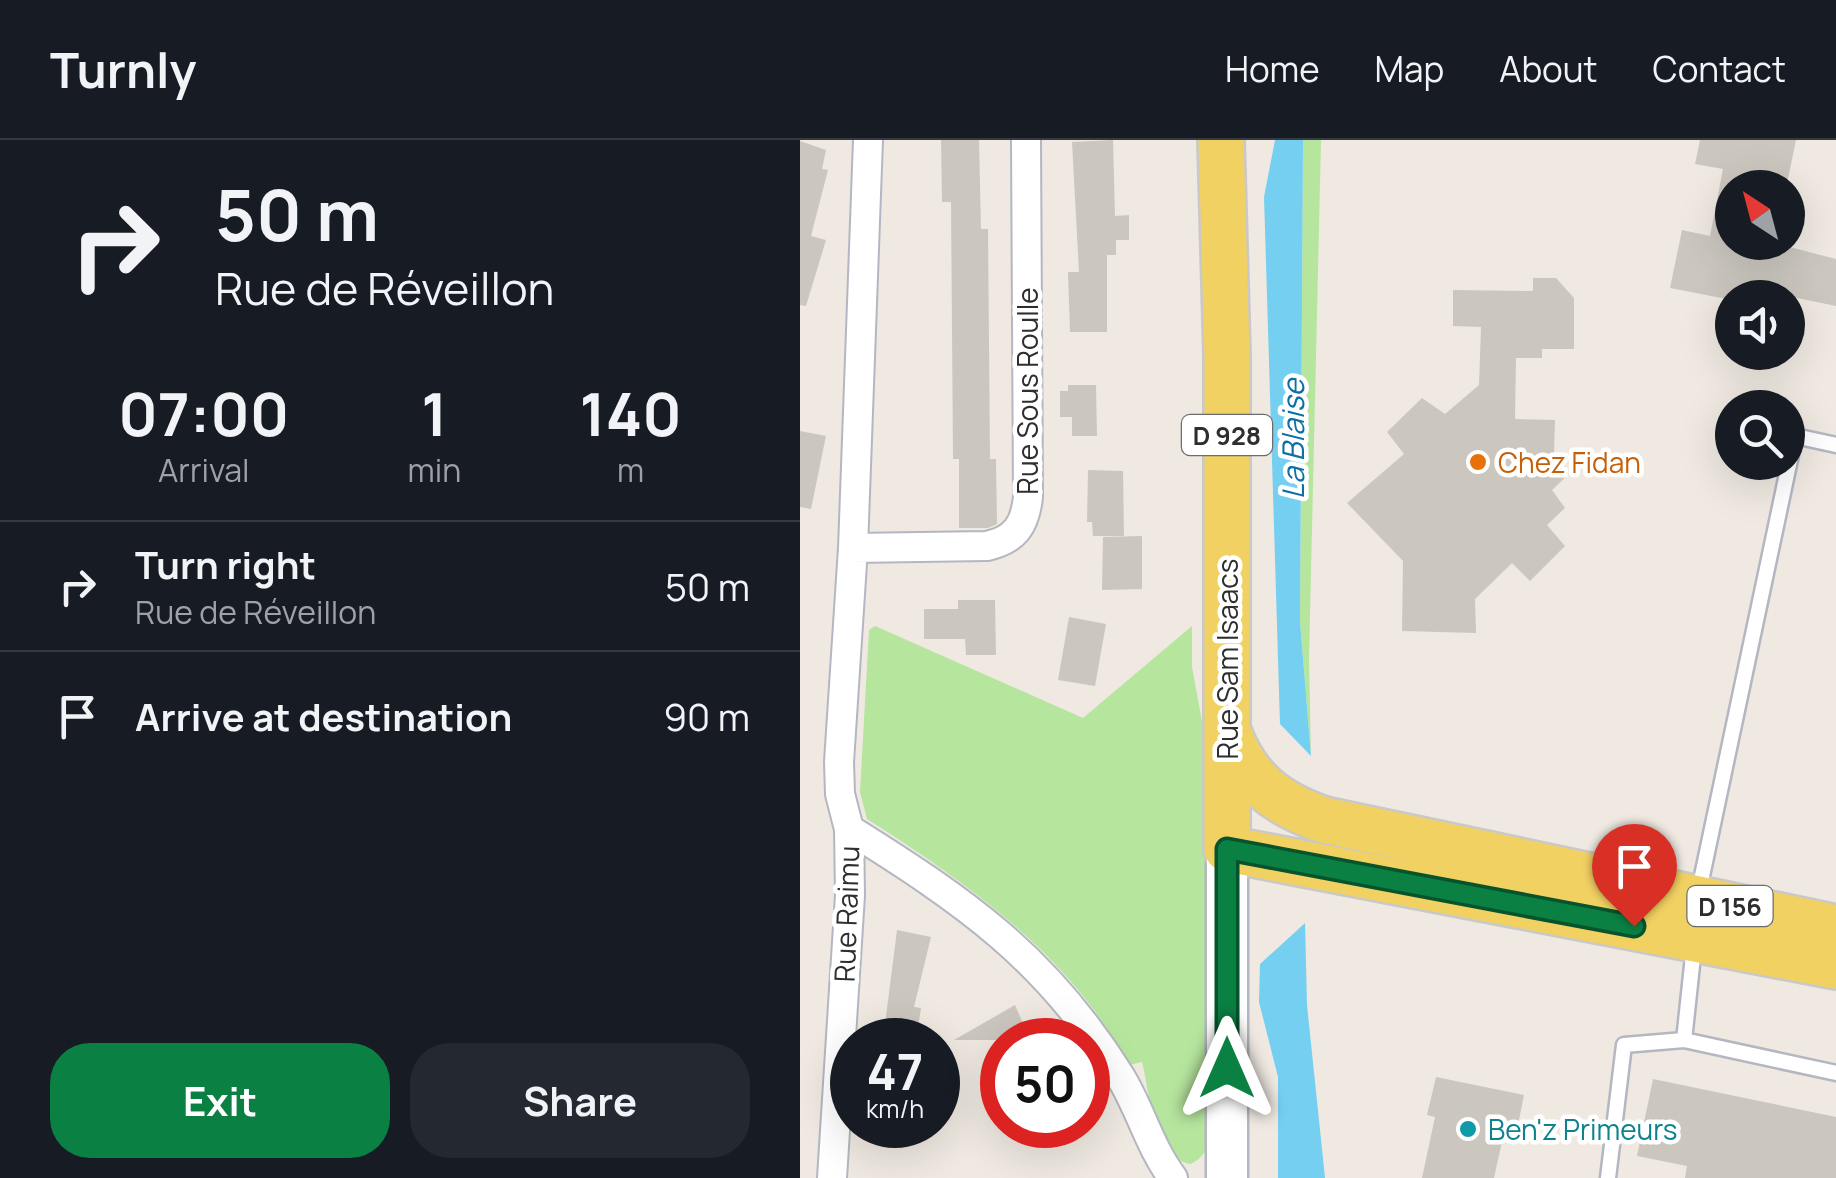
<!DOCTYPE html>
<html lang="en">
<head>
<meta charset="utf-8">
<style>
  :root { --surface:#171b24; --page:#242831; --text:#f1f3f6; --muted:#9ea1a6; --line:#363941; --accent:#0b8043 }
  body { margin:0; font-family:Manrope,sans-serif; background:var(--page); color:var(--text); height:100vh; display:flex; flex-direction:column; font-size:38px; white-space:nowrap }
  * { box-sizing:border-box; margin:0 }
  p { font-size:32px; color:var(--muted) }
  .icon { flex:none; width:55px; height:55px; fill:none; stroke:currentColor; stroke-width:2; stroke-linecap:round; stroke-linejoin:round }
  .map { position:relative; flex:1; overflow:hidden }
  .panel { display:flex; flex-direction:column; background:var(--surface); width:800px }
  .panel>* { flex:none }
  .guide { background:#171b24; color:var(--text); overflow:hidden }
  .needle { width:65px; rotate:324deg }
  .buttons { position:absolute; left:915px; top:30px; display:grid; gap:20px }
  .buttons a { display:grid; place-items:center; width:90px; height:90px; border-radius:50%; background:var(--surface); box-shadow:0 10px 40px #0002; font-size:50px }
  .speed { position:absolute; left:30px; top:878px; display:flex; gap:20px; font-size:50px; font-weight:700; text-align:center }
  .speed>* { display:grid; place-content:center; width:130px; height:130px; border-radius:50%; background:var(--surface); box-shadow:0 10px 40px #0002; line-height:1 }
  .speed small { font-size:25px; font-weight:400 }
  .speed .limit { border:15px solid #d22; background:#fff; color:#111 }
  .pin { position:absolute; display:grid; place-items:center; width:85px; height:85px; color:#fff; margin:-102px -42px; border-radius:50% 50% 50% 0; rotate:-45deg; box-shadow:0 0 10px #0007 }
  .pin .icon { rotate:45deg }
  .me { position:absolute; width:110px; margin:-55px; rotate:0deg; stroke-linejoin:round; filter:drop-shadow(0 0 8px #0008) }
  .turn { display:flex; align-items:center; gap:35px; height:210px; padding:0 50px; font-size:45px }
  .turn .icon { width:130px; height:130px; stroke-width:2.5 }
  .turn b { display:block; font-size:70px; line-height:85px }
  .eta { display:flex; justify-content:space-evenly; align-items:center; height:170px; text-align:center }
  .eta b { font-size:60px; font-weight:700; line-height:70px }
  .action { display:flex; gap:20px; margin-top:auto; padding:20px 50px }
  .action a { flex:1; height:115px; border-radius:40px; background:var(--accent); color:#fff; font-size:40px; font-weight:700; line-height:115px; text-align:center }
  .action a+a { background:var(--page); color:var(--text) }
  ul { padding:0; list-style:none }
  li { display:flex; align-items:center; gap:30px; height:130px; padding:0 50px; border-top:2px solid var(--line) }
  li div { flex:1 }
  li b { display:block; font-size:38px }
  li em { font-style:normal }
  header { display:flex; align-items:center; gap:60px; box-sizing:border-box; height:140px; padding:0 50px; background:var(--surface); border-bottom:2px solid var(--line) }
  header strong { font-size:48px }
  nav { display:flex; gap:55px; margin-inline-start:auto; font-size:35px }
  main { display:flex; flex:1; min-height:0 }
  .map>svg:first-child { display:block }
  .green { fill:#b6e59e }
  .water { fill:#75cff0 }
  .building { fill:#cbc7bf }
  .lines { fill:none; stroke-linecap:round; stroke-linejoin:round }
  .service-casing { stroke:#b4b7c1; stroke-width:19 }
  .minor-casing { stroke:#b4b7c1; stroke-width:32 }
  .secondary-casing { stroke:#b4b7c1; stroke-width:45 }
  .primary-casing { stroke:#c9c9c9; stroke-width:50 }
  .service { stroke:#fff; stroke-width:14 }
  .minor { stroke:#fff; stroke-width:28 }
  .secondary { stroke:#fff; stroke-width:40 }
  .primary { stroke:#f2d163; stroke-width:45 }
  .route-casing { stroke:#07532c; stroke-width:25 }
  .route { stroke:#0b8043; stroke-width:18 }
  .food-dot { fill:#e8710a; stroke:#fff; stroke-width:4 }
  .culture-dot { fill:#0f9aa8; stroke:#fff; stroke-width:4 }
  .labels { text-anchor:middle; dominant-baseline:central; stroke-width:9; stroke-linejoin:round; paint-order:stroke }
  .shield { fill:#fff; stroke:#6d6d6d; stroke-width:2.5 }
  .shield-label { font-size:25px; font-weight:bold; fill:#2e2e2e }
  .street-label { font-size:28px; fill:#2e2e2e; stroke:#fff }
  .food-label { font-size:28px; fill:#c56008; stroke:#fff; text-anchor:start }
  .culture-label { font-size:28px; fill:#0d838f; stroke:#fff; text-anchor:start }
  .water-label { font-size:30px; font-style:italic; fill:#0d6fa3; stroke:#fff }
</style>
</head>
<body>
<header>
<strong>Turnly</strong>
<nav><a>Home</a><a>Map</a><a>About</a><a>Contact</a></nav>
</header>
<main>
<section class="panel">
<div class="guide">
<div class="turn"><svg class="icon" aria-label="right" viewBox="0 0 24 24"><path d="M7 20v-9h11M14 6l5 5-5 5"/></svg><div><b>50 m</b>Rue de Réveillon</div></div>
</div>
<div class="eta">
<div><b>07:00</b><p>Arrival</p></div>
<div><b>1</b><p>min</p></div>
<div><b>140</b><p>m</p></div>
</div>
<ul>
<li><svg class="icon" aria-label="right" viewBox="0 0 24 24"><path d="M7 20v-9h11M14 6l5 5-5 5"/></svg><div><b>Turn right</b><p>Rue de Réveillon</p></div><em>50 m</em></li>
<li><svg class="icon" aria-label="arrive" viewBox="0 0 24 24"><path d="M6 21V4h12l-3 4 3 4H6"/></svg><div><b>Arrive at destination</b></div><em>90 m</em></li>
</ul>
<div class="action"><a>Exit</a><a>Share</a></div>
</section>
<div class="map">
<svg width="1036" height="1038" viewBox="0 0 1036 1038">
  <rect width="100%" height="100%" fill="#efe9e1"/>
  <path class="green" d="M503,0H521L509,519L511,616L500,482Z
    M75,486L283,578L392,486V527L405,598L408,976C408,997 412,1015 390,1024C352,1016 350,953 342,922L329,925C271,816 169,744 67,679L60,652L69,490Z"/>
  <path class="water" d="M475,0H503L500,482L511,616L480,584L464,57Z
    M505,783L507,865L525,1038H478V937L459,862L460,824Z"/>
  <path class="building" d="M141,0H179L181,89H188L190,319H196L197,384L188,388H159V319H153L151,62H142Z
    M313,0L315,76L329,75V100H316V115H307V192H270L268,132H279L272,2Z
    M900,0H996L986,48H932V102H970L1036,119V166L997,158L932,160L870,148L882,90L910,96L923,29L895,24Z
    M0,1L26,10L22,29L28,30L11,96L26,100L6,166L0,165Z
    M733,138H756L774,158V209H742V218H716L715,279L755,280L754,315L771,332L752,350L765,368L747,385L765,406L730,441L712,423L675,459L676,493L602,491L603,421L547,363L604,314L587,292L622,258L645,274L679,245L681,187L653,186V150L733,151Z
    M268,245H296L297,296H272V277H260V251H268Z
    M0,291L26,296L11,369L0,367Z
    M288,330L323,331L324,396H293L292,382H287Z
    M342,396V449L302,450L303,397Z
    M158,460H195L196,515H166L165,499H124V469H158Z
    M269,477L306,484L295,546L258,540Z
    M97,790L131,797L114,867L121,868L116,900H83Z
    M215,865L230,900H154Z
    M636,937L724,955L717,990L705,988L694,1038H622L635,977L627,975Z
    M853,939L1036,977V1038H885L887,1026L837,1016Z"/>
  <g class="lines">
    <defs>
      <path id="service" d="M898,755L995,296L1036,305
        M884,900L894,807
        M808,1038L824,905L884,900L1036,933"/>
      <path id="minor" d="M53,408L187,406C215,400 225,385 228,357L226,0
        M49,689C164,761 246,817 320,936C340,968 350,1008 373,1038
        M32,1038L50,755L49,689L40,654L39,622L53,408L68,0"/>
      <path id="secondary" d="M427,1038V709"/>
      <path id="primary" d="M421,0L427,216V709L1036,826
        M428,592C446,640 475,663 524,680L1036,788"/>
    </defs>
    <use href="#service" class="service-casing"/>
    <use href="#minor" class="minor-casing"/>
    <use href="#secondary" class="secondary-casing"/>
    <use href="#primary" class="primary-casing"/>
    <use href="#service" class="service"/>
    <use href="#minor" class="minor"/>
    <use href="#secondary" class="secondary"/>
    <use href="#primary" class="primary"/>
  </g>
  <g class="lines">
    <defs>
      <path id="route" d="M427,928V709L834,786"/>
    </defs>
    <use href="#route" class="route-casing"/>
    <use href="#route" class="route"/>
  </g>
  <circle class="food-dot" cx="678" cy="322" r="10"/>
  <circle class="culture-dot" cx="668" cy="989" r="10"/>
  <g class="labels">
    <g class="shield">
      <rect x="382" y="275" width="90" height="40" rx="8"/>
      <rect x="887.5" y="746" width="85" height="40" rx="8"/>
    </g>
    <g class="shield-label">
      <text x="427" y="295">D 928</text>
      <text x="930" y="766">D 156</text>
    </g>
    <g class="street-label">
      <text transform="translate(227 251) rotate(-90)">Rue Sous Roulle</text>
      <text transform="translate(427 519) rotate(-90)">Rue Sam Isaacs</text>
      <text transform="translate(46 774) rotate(-88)">Rue Raimu</text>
    </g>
    <g class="food-label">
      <text x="698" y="322">Chez Fidan</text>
    </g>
    <g class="culture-label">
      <text x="688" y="989">Ben'z Primeurs</text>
    </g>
    <g class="water-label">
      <text transform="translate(492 299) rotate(-90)">La Blaise</text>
    </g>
  </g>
</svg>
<div class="buttons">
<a><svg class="needle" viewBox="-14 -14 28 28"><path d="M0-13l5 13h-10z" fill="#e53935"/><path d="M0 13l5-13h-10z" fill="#9ea1a6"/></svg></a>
<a><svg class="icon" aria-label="sound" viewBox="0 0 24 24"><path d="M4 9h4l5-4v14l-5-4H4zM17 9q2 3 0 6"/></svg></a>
<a><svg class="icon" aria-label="search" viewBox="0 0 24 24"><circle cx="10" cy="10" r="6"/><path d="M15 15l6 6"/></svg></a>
</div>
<div class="speed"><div>47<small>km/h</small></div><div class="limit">50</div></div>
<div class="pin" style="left:834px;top:786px;background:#d93025"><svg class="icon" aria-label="arrive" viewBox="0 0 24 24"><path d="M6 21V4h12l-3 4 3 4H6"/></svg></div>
<svg class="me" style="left:427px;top:928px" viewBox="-20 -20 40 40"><path d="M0-17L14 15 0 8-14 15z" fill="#0b8043" stroke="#fff" stroke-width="4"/></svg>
</div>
</main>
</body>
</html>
